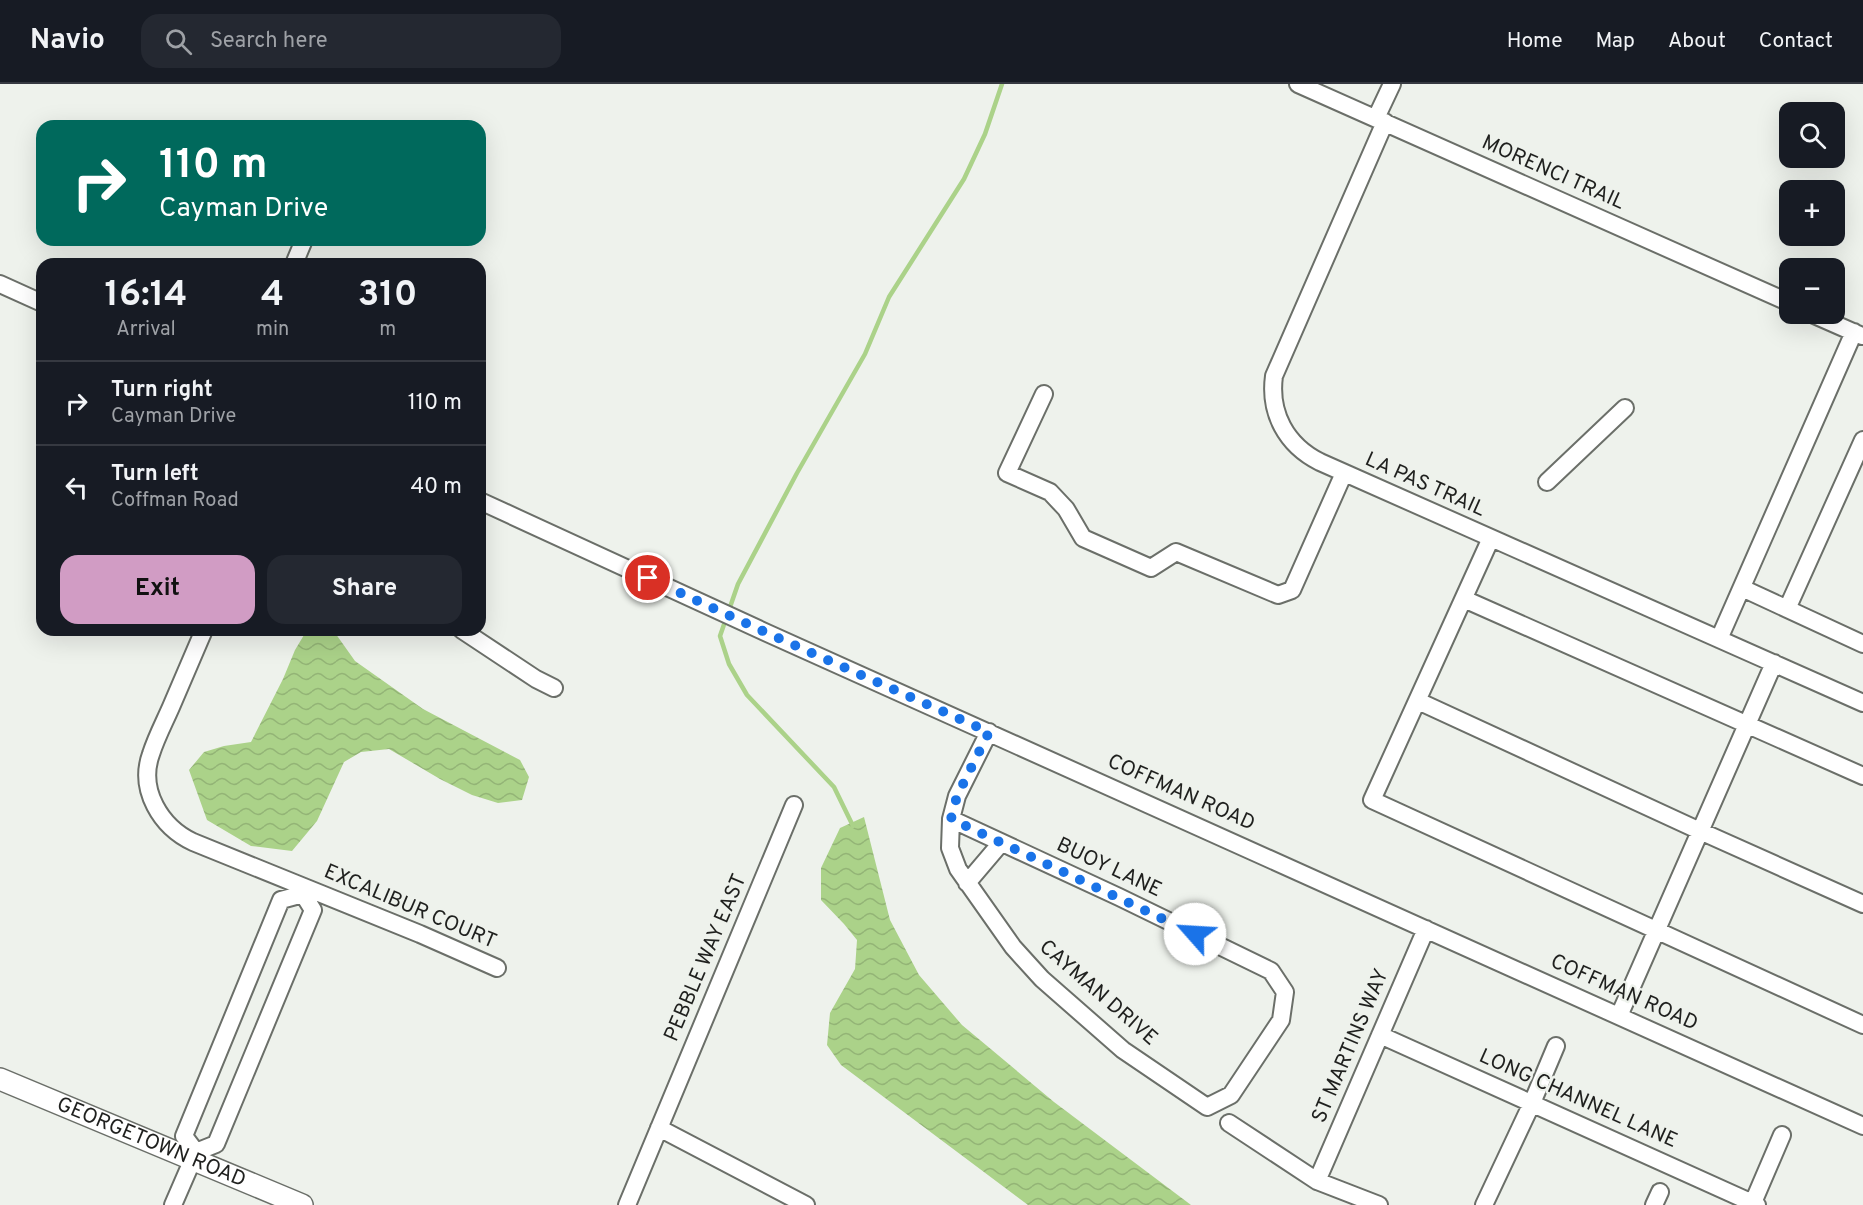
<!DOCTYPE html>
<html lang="en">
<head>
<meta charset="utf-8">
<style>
  :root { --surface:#171b24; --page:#242831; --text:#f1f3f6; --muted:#9ea1a6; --line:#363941; --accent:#d19cc4 }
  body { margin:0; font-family:Overpass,sans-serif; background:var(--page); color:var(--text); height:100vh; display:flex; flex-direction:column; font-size:22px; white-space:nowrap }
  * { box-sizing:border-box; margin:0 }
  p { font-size:20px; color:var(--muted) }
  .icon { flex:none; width:33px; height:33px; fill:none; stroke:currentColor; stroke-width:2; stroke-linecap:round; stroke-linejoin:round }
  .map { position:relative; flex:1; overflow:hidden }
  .sheet { position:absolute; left:36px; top:174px; width:450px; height:378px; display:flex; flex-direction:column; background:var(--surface); border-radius:18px; box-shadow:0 6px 24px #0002 }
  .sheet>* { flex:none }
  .top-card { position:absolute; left:36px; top:36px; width:450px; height:126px; border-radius:18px; box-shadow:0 6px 24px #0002; background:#00695c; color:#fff; overflow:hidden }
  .controls { position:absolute; left:1779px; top:18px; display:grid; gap:12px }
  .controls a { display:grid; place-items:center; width:66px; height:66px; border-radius:12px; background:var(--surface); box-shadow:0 6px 24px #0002; font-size:30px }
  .pin { position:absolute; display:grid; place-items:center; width:51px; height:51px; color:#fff; margin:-26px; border:3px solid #fff; border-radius:50%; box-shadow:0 2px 6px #0007 }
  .me { position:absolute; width:66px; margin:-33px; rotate:296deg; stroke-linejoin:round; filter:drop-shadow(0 0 4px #0008) }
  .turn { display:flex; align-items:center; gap:21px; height:126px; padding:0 24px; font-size:27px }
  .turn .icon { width:78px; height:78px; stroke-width:2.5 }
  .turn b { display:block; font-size:42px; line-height:51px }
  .eta { display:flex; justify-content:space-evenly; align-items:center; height:102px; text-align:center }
  .eta b { font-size:36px; font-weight:700; line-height:42px }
  .cta { display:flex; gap:12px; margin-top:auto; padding:12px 24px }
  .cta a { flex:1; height:69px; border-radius:18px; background:var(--accent); color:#111; font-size:24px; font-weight:700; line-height:69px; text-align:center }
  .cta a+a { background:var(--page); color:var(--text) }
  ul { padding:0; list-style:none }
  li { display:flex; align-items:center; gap:18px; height:84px; padding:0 24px; border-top:2px solid var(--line) }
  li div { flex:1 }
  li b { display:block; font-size:22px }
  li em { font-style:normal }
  header { display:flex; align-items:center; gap:36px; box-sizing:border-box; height:84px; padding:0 30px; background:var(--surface); border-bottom:2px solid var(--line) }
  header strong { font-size:28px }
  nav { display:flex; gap:33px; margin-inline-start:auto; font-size:21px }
  .search { width:420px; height:54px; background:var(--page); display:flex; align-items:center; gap:15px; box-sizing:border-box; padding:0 21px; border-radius:18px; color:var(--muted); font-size:22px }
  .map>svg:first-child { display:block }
  .water { fill:url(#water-waves) }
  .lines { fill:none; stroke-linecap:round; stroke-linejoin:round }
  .stream { stroke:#abd289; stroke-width:4.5 }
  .minor-casing { stroke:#6b6f69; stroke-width:20 }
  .major-casing { stroke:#6b6f69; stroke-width:24 }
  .minor { stroke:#fff; stroke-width:16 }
  .major { stroke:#fff; stroke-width:21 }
  .route { stroke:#1a73e8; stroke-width:10; stroke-dasharray:0 18 }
  .labels { text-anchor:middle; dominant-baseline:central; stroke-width:4.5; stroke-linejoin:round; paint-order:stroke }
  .street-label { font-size:21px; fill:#1f201e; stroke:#eef2ec }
</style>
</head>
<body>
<header>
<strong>Navio</strong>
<div class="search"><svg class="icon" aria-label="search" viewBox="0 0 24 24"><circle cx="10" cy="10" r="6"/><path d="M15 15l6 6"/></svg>Search here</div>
<nav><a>Home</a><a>Map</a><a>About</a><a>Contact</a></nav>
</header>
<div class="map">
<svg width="1863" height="1121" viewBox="0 0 1863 1121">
  <defs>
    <pattern id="water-waves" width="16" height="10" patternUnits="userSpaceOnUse" patternTransform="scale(1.5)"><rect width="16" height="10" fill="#abd289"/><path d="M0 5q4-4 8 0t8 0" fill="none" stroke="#93b476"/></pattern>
  </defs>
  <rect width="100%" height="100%" fill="#eef2ec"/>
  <path class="water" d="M307,546H333L355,577L423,625L520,676L529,693L522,716L498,719L472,711L440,695L389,665L361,668L344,678L317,737L292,767L251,762L207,736L189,686L204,668L224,662L251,658L283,595L295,566Z
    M864,733L890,836L919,891L962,941L1054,1018L1191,1121H1028L841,981L827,961L830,929L855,885L857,856L844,840L821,816V784L840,744Z"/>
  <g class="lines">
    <path class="stream" d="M853,742L834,703L747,611L729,580L720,552L738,500L797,389L865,270L889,213L964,95L985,50L1002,0"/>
    <defs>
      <path id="minor" d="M1298,0L1790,219
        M1376,34L1392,0
        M1385,38L1274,292C1269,329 1286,361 1320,378L1863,619
        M294,180L304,156
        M0,200L42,219
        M1812,230L1862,252
        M1044,310L1007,389L1050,408L1066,425L1083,454L1151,484L1176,468L1278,511L1292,506L1344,389
        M1547,398L1625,324
        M480,417L767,549L1863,1042
        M1491,454L1372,716L1863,941
        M1742,504L1863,560
        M1464,515L1863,692
        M1787,525L1863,356
        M204,546C193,572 182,597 171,623C164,639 156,654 151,670C138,706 161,743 193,758L420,850L497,884
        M462,546L536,595L554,604
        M1719,555L1854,248
        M1418,617L1700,747L1863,820
        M951,735L1119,813L1271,887L1285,908L1281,936L1231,1011L1207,1023L1123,966L1042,895L1013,863L958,785L950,764L951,735L957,712L989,648
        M967,799L1001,759
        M1619,932L1774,579
        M1380,951L1757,1121
        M1229,1039L1317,1097L1379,1121
        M659,1044L806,1121
        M196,1068L184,1052L281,816L303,810
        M1317,1097L1426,845
        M173,1121L196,1068L216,1060L313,826L303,810
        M627,1121L794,721
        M1484,1121L1532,1019L1556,962
        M1654,1121L1660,1108
        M1752,1121L1782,1051"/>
      <g id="major">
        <path id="s1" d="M0,995L302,1121"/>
      </g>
    </defs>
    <use href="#minor" class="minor-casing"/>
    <use href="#major" class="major-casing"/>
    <use href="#minor" class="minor"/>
    <use href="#major" class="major"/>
  </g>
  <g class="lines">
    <path class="route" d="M648,494L767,549L989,648L957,712L951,735L1195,850"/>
  </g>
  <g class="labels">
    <g class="street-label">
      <text transform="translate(1553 89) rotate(24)">MORENCI TRAIL</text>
      <text transform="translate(1425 401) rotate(24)">LA PAS TRAIL</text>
      <text transform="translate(1181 709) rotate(24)">COFFMAN ROAD</text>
      <text transform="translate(1109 784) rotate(25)">BUOY LANE</text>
      <text transform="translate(410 823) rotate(23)">EXCALIBUR COURT</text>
      <text transform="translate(706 874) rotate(-67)">PEBBLE WAY EAST</text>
      <text transform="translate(1098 909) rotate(41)">CAYMAN DRIVE</text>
      <text transform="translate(1624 909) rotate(24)">COFFMAN ROAD</text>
      <text transform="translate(1351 962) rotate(-67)">ST MARTINS WAY</text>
      <text transform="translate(1578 1015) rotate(24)">LONG CHANNEL LANE</text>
      <text stroke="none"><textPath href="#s1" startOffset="164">GEORGETOWN ROAD</textPath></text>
    </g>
  </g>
</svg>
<div class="controls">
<a><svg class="icon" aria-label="search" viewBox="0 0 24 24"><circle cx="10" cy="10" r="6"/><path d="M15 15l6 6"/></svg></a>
<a>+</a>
<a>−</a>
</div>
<div class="pin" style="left:648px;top:494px;background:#d93025"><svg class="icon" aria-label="arrive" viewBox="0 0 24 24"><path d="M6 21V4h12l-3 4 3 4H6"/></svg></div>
<svg class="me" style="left:1195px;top:850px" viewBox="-20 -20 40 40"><circle r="19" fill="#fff"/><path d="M0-13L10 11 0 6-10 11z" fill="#1a73e8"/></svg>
<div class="top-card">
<div class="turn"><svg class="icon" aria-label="right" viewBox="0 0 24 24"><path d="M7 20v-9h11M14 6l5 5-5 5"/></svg><div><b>110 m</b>Cayman Drive</div></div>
</div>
<section class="sheet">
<div class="eta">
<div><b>16:14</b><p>Arrival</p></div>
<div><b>4</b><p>min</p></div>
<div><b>310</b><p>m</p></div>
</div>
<ul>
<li><svg class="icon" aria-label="right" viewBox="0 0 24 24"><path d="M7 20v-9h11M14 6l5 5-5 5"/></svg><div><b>Turn right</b><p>Cayman Drive</p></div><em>110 m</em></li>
<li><svg class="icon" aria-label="left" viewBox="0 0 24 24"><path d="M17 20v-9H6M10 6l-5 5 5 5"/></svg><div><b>Turn left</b><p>Coffman Road</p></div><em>40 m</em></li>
</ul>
<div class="cta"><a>Exit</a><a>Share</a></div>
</section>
</div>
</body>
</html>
